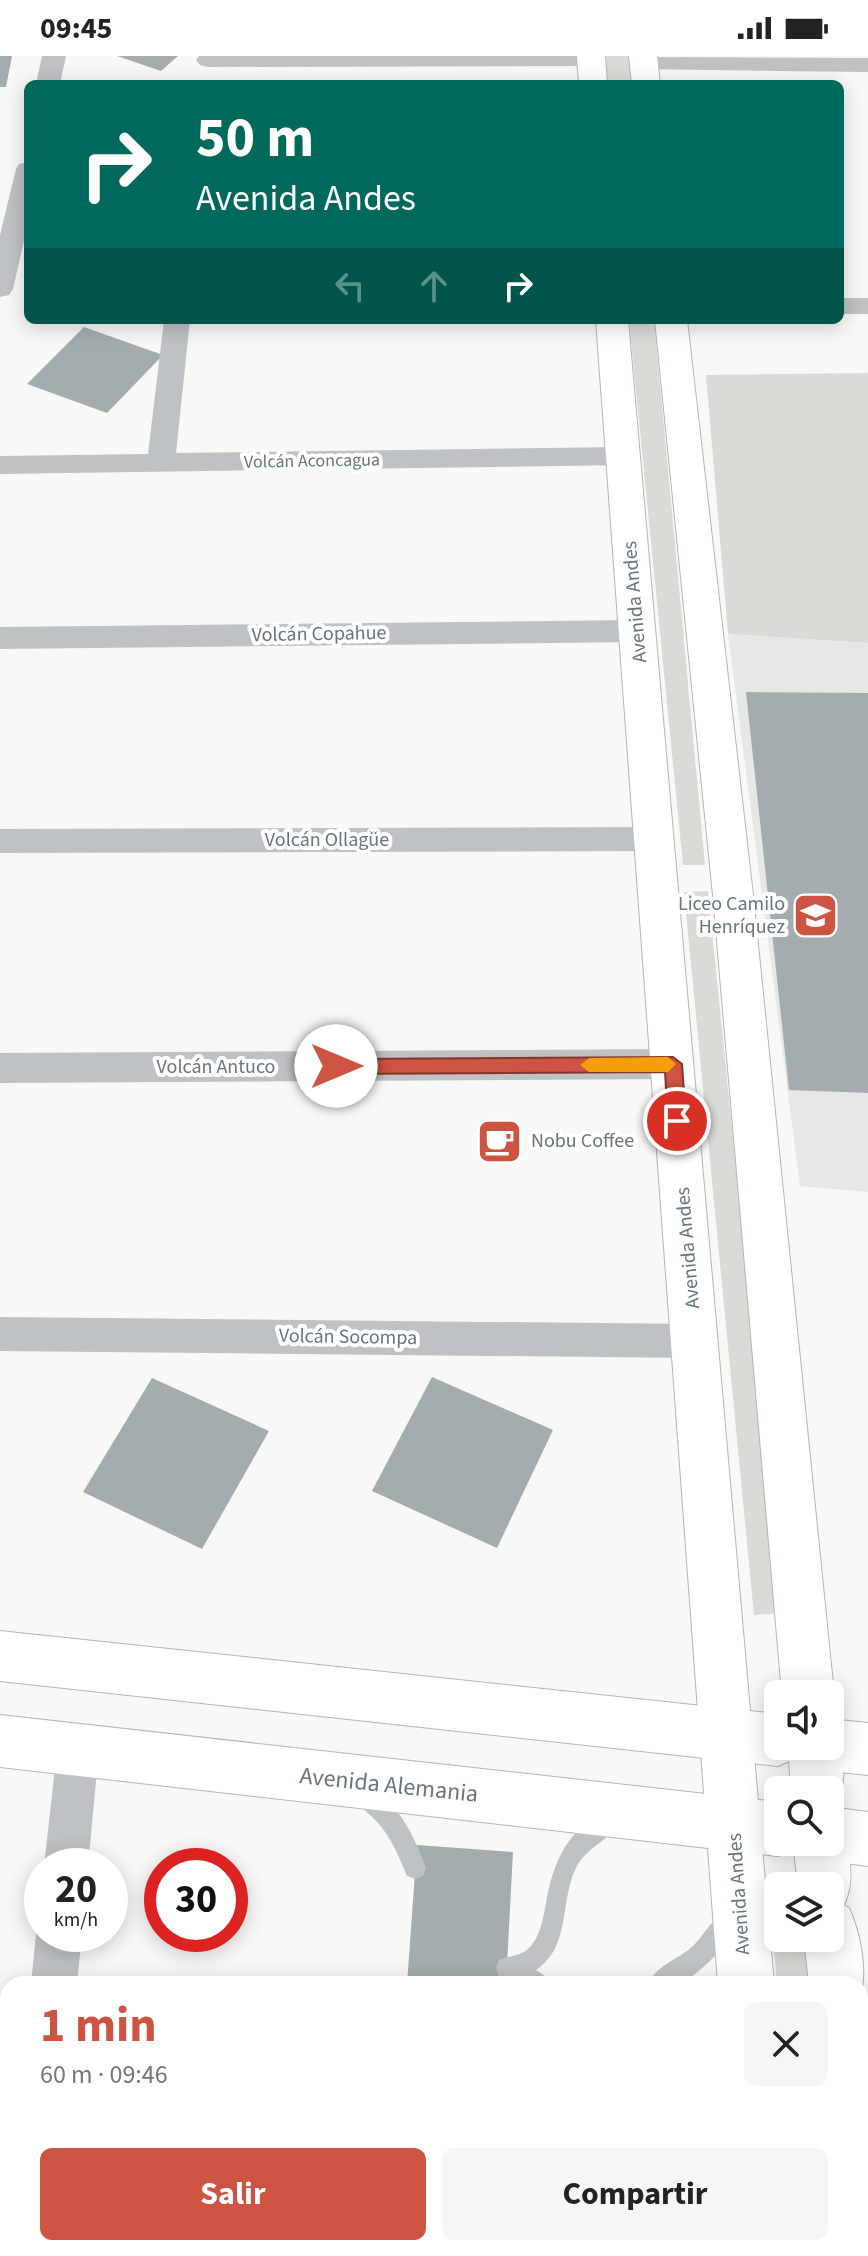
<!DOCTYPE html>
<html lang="es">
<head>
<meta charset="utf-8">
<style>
  :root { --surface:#fff; --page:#f6f6f6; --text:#222; --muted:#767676; --accent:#cd5342 }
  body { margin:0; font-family:"Source Sans 3",sans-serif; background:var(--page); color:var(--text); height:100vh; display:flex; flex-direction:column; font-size:30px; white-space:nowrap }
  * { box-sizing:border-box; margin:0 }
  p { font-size:26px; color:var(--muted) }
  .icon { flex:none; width:44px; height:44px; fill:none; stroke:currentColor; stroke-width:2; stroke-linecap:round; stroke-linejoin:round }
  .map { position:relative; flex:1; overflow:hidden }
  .drawer { position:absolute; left:0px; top:1920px; width:868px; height:280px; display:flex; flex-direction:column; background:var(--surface); border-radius:24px 24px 0 0; box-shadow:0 4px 20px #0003 }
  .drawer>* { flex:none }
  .hud { position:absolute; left:24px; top:24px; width:820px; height:244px; border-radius:12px; box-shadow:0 4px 20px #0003; background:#00695c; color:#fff; overflow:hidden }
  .controls { position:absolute; left:764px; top:1624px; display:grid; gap:16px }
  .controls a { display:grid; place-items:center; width:80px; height:80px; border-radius:12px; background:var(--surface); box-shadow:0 4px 20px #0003; font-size:40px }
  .speed { position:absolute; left:24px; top:1792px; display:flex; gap:16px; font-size:40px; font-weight:700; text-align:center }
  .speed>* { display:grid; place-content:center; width:104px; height:104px; border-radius:50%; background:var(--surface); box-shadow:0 4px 20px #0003; line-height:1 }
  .speed small { font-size:20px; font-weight:400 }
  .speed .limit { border:12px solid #d22; background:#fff; color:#111 }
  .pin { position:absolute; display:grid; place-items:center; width:68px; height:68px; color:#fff; margin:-34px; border:4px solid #fff; border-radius:50%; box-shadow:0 2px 8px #0007 }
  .me { position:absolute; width:88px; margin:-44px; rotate:90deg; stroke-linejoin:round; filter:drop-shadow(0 0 6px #0008) }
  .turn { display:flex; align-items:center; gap:28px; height:168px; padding:0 40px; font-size:36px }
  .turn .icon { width:104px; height:104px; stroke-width:2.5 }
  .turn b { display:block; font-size:56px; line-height:68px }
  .lanes { display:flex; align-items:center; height:76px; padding:0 40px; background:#0003; justify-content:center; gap:40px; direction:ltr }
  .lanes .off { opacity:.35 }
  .round { display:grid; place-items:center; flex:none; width:84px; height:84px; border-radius:12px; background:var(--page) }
  .head { display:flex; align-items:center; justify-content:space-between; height:136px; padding:0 40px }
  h1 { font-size:48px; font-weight:700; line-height:60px; color:var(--accent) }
  .action { display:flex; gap:16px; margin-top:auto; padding:16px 40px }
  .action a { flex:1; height:92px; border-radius:12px; background:var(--accent); color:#fff; font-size:32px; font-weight:700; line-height:92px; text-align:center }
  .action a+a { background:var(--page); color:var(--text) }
  .status { display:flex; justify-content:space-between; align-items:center; height:56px; padding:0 40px; background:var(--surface); direction:ltr }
  .status svg { height:22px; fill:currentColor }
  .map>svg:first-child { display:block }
  .built { fill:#e6e8e6 }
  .green { fill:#d9dcd6 }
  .building { fill:#a4acb0 }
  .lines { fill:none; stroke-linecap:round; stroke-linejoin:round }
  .secondary-casing { stroke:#b0b7ba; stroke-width:2 }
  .primary-casing { stroke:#b0b5b8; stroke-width:2 }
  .lane { fill:#bec2c5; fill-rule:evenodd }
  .street { fill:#bec2c5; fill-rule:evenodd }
  .secondary { fill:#fff; fill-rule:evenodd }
  .primary { fill:#fff; fill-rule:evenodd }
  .route { fill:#cd5342; stroke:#85362b; stroke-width:2 }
  .slow { fill:#f59e0b }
  .labels { text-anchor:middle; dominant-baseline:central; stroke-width:8; stroke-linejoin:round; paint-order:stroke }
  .far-street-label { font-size:18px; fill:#66767d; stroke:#fff }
  .street-label { font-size:20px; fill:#66767d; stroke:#fff }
  .poi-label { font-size:20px; fill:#66767d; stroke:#fff; text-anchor:end }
  .near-street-label { font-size:24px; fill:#66767d; stroke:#fff }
</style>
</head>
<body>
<div class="status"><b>09:45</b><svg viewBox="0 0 49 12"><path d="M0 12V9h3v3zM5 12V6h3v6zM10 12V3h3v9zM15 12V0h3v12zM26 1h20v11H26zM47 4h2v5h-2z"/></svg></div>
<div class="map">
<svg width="868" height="2200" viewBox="0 0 868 2200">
  <rect width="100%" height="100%" fill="#f8f8f6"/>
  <path class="built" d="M728,578L868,587V1136L800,1130Z"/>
  <path class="green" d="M604,0H629L632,28H607Z
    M629,264H654L705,809H683Z
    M868,317V587L728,578L706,319Z
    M708,835L781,1557L754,1559L684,836Z
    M768,1826L778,1831V1882H805L809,1928H777Z"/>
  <path class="building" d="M0,0H12L6,31H0Z
    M117,0H178L161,15Z
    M84,271L163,299L107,357L27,328Z
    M746,636L868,637V1037L789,1034Z
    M432,1321L553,1374L497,1492L372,1435Z
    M152,1322L269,1375L202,1493L83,1436Z
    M417,1789L513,1796L506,1928H407Z"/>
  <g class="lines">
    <defs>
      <path id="secondary" d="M577,0H605L607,28H579Z
        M629,0H657L660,28H632Z
        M596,264H628L774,1928H718Z
        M655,264H687L753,839L834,1638L830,1647V1638H782L713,839Z
        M830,1670C847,1691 846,1729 836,1753L830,1755V1734H791L788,1690H830Z
        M830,1763L839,1767C850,1794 856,1823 844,1849L849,1852C860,1876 868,1915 860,1940V1928H809L804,1882H830V1830H798L793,1786H830Z
        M860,2103L868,2106V2200H837L836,2192H860Z
        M736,2192H796L797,2200H737Z"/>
      <path id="primary" d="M0,1575L778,1658V1690H802L796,1702L778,1710L0,1625Z
        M0,1659L778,1746V1786H799L797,1792L778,1800L0,1711Z
        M830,1663L868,1667V1719L830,1715L811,1708L804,1690H830Z
        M830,1751L868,1756V1810L830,1805L811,1797L807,1786H830Z"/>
    </defs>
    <use href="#secondary" class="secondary-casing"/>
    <use href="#primary" class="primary-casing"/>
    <path class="lane" d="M362,1727C396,1741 414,1779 426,1812L423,1820L415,1823L407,1820C399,1801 392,1783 378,1767C370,1757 356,1750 351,1738L354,1730Z
      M609,1754L617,1757L620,1765C612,1783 587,1791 577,1810C559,1844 572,1890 536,1914L545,1920L548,1928H516L499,1920L496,1912L499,1904C508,1900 520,1900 528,1893C540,1882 543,1863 546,1847C553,1806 568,1771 609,1754Z
      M730,1853L738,1856L741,1864C733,1883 700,1920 679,1927C671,1931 657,1928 648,1928C655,1910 679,1903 693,1890C705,1878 714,1859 730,1853Z
      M860,2034L868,2038V2062L860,2058Z"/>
    <path class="street" d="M42,0H66L60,28H36Z
      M199,0H601L603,3L599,8L591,10L208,11L200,9L196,4Z
      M644,1L868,2V16L636,13L632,8L636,3Z
      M28,106V167L13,233L9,239L0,241V179L16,113L19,108Z
      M840,242H868V258H840Z
      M164,264H190L176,397L623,391L633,393L637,400L633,407L623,409L0,418V400L148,398Z
      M637,564L648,567L652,575L648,583L637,586L0,593V571Z
      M654,771L665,774L670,783L665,792L654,795L0,797V773Z
      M673,993L685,998L690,1008L685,1018L673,1023L0,1027V997Z
      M0,1261L696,1268L709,1273L715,1285L709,1297L696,1302L0,1295Z
      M78,1673L93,1679L99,1694L88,1810H44L57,1694L63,1679Z
      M42,1865V1878H82L77,1928H31L36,1878Z
      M8,2177V2192H50L49,2200H1Z"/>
    <use href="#secondary" class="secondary"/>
    <use href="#primary" class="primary"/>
  </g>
  <path class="route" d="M673,1001L682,1008L686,1065L684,1070H671L668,1065L665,1016L336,1018L328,1010L336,1003Z"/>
  <path class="slow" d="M668,1001L676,1008L668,1016H589L580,1009L589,1002Z"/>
  <defs>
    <symbol id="school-square" viewBox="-11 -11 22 22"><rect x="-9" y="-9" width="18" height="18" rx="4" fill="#cd5342" stroke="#fff"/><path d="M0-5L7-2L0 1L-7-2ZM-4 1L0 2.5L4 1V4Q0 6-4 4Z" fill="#fff"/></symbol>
    <symbol id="cafe-square" viewBox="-11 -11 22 22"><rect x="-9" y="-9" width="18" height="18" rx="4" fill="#cd5342" stroke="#fff"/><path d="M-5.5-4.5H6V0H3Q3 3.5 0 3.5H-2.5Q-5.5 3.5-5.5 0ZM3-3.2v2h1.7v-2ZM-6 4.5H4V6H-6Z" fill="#fff"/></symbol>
  </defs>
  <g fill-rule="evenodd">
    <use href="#school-square" x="790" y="834" width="51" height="51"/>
    <use href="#cafe-square" x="474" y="1060" width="51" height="51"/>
  </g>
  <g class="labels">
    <g class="far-street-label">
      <text transform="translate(312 405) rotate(-1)">Volcán Aconcagua</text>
    </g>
    <g class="street-label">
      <text transform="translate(635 546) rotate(-95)">Avenida Andes</text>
      <text transform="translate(319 578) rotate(-1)">Volcán Copahue</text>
      <text x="327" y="784">Volcán Ollagüe</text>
      <text x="216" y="1011">Volcán Antuco</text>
      <text transform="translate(688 1192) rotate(-95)">Avenida Andes</text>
      <text transform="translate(348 1281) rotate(1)">Volcán Socompa</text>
      <text transform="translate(739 1838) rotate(-94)">Avenida Andes</text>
    </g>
    <g class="poi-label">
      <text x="785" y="848">Liceo Camilo<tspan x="785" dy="23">Henríquez</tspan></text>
      <text x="531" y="1085" text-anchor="start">Nobu Coffee</text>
    </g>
    <g class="near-street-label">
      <text transform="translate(389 1729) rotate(6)">Avenida Alemania</text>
    </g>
  </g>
</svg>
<div class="controls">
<a><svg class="icon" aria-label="sound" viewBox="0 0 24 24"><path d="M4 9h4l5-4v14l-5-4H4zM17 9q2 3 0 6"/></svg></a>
<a><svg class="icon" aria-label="search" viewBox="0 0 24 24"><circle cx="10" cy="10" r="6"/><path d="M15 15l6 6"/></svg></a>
<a><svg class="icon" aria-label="layers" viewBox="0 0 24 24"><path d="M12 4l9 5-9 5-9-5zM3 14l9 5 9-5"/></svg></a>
</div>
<div class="speed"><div>20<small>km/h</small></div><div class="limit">30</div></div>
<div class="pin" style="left:677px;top:1065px;background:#d93025"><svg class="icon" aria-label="arrive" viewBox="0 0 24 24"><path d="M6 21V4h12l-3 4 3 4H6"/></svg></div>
<svg class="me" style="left:336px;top:1010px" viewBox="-20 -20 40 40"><circle r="19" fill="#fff"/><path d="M0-13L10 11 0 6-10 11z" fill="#cd5342"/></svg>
<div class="hud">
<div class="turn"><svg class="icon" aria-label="right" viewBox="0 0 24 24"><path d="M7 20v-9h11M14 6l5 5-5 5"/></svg><div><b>50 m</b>Avenida Andes</div></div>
<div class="lanes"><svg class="icon off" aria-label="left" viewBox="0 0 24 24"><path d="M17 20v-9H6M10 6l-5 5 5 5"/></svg><svg class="icon off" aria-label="ahead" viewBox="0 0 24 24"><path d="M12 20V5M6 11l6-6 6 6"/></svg><svg class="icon" aria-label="right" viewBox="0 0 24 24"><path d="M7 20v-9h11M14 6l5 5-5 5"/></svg></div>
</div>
<section class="drawer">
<div class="head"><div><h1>1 min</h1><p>60 m · 09:46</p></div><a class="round"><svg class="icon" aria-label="close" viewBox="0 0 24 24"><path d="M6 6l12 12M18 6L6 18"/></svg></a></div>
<div class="action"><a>Salir</a><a>Compartir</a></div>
</section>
</div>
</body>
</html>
